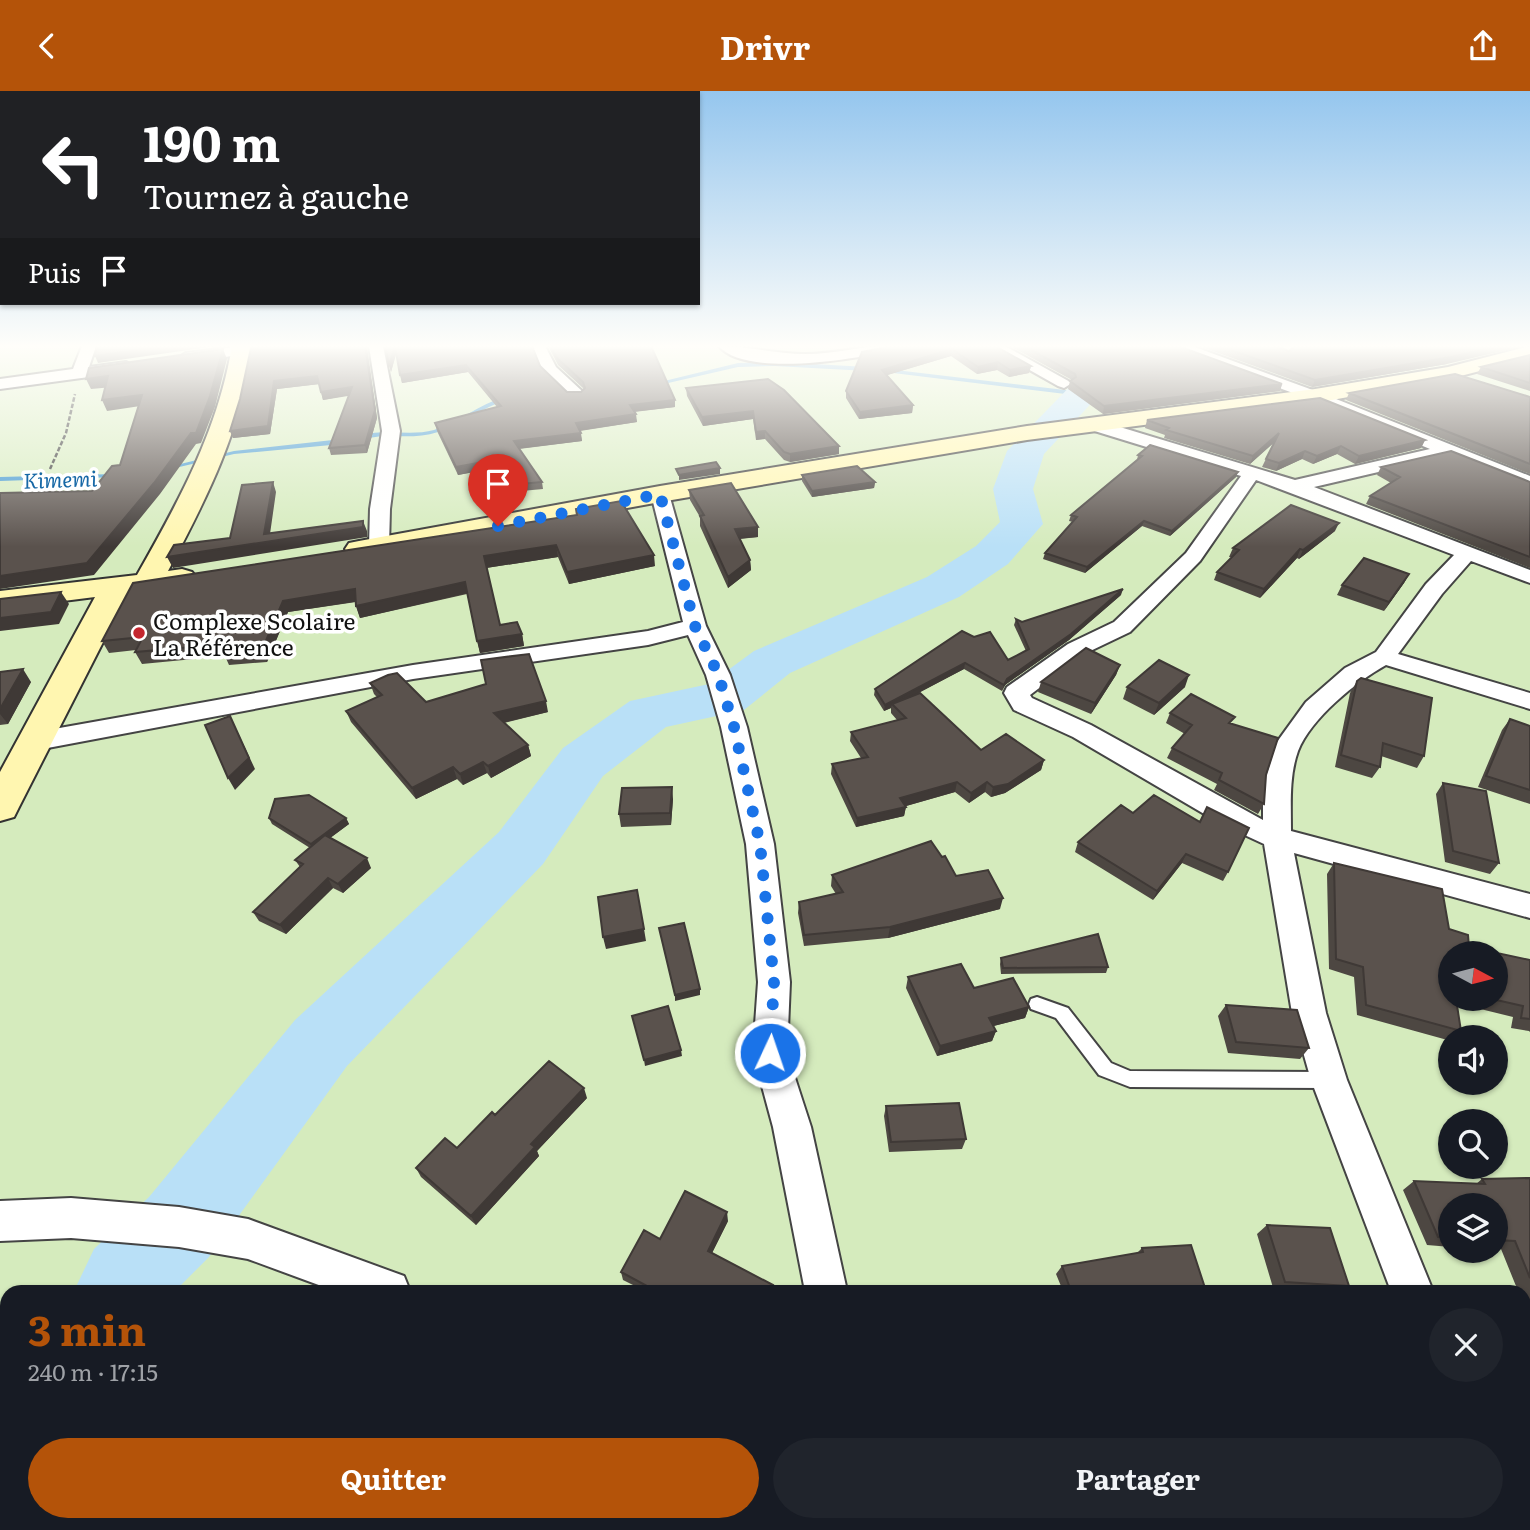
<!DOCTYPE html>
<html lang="fr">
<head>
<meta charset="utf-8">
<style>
  :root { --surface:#171b24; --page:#20242c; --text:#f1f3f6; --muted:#9ea1a6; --accent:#b45309 }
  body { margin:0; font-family:Literata,serif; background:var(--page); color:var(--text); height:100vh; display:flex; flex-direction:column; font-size:26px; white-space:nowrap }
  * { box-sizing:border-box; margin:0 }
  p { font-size:23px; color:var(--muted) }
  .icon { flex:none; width:38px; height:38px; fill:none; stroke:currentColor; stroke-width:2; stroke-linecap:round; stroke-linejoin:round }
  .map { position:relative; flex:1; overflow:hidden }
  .side { position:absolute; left:0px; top:1194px; width:1531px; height:247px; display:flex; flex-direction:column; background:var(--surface); border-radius:21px 21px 0 0; box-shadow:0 2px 5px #0004 }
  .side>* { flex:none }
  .banner { position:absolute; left:0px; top:0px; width:700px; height:214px; box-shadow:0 2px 5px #0004; background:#202124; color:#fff; overflow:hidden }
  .needle { width:46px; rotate:97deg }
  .controls { position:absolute; left:1438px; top:850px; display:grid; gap:14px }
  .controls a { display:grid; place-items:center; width:70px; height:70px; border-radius:50%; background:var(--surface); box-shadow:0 2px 5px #0004; font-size:35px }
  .pin { position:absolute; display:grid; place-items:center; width:60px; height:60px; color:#fff; margin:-72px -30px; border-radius:50% 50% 50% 0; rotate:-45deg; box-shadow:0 0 7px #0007 }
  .pin .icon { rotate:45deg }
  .me { position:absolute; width:77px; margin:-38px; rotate:3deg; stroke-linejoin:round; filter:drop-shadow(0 0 5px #0008) }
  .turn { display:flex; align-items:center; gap:24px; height:147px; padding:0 28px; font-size:32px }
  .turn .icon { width:91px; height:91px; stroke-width:2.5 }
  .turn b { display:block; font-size:49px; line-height:60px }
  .then { display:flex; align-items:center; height:66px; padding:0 28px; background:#0003; gap:14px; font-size:26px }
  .round { display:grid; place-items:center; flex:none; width:74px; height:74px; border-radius:37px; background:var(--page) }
  .summary { display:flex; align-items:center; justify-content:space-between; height:119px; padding:0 28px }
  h1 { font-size:42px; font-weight:700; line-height:52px; color:var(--accent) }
  .primary-button { display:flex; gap:14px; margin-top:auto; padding:14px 28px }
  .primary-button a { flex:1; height:80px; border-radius:42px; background:var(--accent); color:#fff; font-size:28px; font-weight:700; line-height:80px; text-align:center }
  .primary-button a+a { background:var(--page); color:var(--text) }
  header { display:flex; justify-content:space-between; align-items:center; height:91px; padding:0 28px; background:var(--accent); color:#fff; font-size:32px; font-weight:700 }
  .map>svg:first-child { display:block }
  .green { fill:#d5ebbd; fill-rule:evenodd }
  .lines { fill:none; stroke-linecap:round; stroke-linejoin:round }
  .stream { fill:#3f96cf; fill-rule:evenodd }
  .river { fill:#b9e0f7; fill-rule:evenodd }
  .lane-casing { stroke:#444; stroke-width:4 }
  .street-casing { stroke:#444; stroke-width:4 }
  .secondary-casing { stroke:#333; stroke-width:4 }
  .path { stroke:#333; stroke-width:2.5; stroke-dasharray:4.5 2; stroke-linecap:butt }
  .lane { fill:#fff; fill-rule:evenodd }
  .street { fill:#fff; fill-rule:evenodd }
  .secondary { fill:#fff6b0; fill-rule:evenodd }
  .wall { fill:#4d4742; fill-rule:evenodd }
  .shaded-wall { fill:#3f3936 }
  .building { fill:#5a524d; stroke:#3f3936; stroke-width:2 }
  .route { stroke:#1a73e8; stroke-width:12; stroke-dasharray:0 21.6 }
  .poi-dot { fill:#c4262e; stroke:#fff; stroke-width:2.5 }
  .labels { text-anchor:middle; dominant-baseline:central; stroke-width:7; stroke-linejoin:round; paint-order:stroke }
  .far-water-label { font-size:21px; font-style:italic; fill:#1768a6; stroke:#fff }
  .poi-label { font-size:23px; fill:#111; stroke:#fff; text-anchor:start }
</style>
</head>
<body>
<header><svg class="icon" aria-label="back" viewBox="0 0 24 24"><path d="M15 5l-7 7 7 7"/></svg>Drivr<svg class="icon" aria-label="share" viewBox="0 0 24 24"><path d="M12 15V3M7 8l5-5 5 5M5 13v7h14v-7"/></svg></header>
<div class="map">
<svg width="1530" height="1439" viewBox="0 0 1530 1439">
  <rect width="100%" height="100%" fill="#fffdf5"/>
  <path class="green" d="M0,255H1530V1439H0ZM1451,863H1496V908H1451ZM1451,947H1496V992H1451ZM1451,1031H1496V1076H1451ZM1451,1115H1496V1160H1451ZM7,1200H1524V1433H7Z"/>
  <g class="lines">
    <path class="stream" d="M775,271L868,276L871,278L868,280L775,275L738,276L655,295L652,293L738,272Z
      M887,278L1082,301L1085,303L1082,305L885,281V279Z
      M505,306L507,307V309C482,316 462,334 438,341C420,347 402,345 383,345C375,346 364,348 357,346C380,336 409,346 434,339C459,331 479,313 505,306Z
      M342,348L344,349V351L331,354L234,363L171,378L168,376L234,360Z
      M115,383L117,384V386L0,390V386Z"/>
    <path class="river" d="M1181,255H1241L1236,262L1114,288L1044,363L1033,398L1043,433L1008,473L959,506L790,582L744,619L666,636L603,685L543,773L347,975L209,1166L175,1200H74L94,1158L149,1106L295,929L499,741L563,657L630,610L709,593L754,560L927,486L976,455L1000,431L993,398L1007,360L1091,274Z
      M7,1395V1433H89L87,1439H0V1398Z"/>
    <defs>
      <path id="lane" d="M1037,906L1068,917L1111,972L1130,980L1327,981L1333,983L1336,989L1333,995L1327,997L1130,996L1099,984L1056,927L1031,918L1029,913L1031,908Z"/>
      <path id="street" d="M82,255H96L89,276L126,271L134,276L126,281L0,298V288L73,278Z
        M241,255H278L271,259L186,272L178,267L186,262Z
        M369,255H383L400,340L390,418L389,455L386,459H372L369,455L370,418L382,340Z
        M531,255H545L556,276L582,300L584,303L582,306H570L544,281Z
        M719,255C748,255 776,263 806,263C837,263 868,253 898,255L896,258C861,268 744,287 719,255Z
        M987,255H1005L1072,292L1064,297L1058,295Z
        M1172,255H1192L1321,302L1530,385V398L1447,365L1314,396L1530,479V492L1471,470L1442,503L1398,563L1530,602V618L1386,574C1357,590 1311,627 1298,660C1289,685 1291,713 1291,740L1530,803V827L1294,762L1326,922L1347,989L1433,1200H1391L1311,989L1292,922L1264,753L1223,734L1073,646L1014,619L1004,602L1007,596L1068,553L1114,531L1186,462L1241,385L1088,338L1085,334L1088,330H1100L1295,389L1430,358L1309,308L1174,258ZM1256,389L1454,464L1426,493L1376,561L1345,577L1306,611L1277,651L1263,695V729L1091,634L1032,607L1030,604L1084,563L1130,541L1200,470Z
        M660,397L669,403L706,535L730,584L747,636L774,753L790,891L787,962L811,1036L847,1200H805L773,1036L753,962L758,891L746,753L721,636L706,584L688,544L648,554L413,588L37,659L28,656L24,650L28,644L37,641L413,574L648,540L683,531L651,403Z
        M71,1107L179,1116L248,1128L404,1185L410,1200H335L248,1168L179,1156L71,1147L0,1150V1110Z
        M1524,1340H1530V1386H1524Z
        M1524,1416L1530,1426V1439H1486L1484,1433H1524Z
        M616,1433H666L664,1439H614Z
        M878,1433H929L931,1439H880Z"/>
      <path id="secondary" d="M232,255H252C242,338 207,407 168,480L182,478L192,481L197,487L192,493L128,502L19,716L14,726L0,730V681L95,506L0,518V500L137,484C179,410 218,339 232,255Z
        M1530,255V267L1449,288L1315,312L1027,349L660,411L359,466L349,464L345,458L349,452L359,450L660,395L1027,335L1315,298L1448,276Z"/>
    </defs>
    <use href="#lane" class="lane-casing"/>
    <use href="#street" class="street-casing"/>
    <use href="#secondary" class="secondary-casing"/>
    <path class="path" d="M50,378L66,342L75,303"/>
    <use href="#lane" class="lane"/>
    <use href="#street" class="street"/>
    <use href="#secondary" class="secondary"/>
  </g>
  <path class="wall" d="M267,255H366L377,327L367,362L331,364L329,357L349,304L323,309L319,293L277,298L270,343L233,347L230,340Z
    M385,255L540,275L567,301H581L584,298L558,274L548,255H651L675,316L634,321L637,331L580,340L582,350L519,358L542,391L543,398L491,403L479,380L458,384L437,340L435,332L497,316L468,281L402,292L396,262L391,281Z
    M892,255H995L1031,275L1029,282L1009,286L997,279L977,283L951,265L887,284L913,314L912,322L859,328L846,307V300Z
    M1010,255H1178L1282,293L1280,300L1103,323L1068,298L1070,290L1072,289Z
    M1199,255H1275L1289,260L1447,273L1312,296Z
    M1530,264V300L1477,283L1481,276Z
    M768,288L839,363L790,371L784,369L765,348L756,349L753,328L703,335L687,305L686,297Z
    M1349,302L1530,306V383L1346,309Z
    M1147,329L1425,349L1421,357L1355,373L1337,363L1313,373L1302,368L1276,380L1262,376L1274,351L1250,373L1164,347L1165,344L1145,337Z
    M1138,364L1236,386L1170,445L1142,435L1085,482L1043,468L1045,462L1073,431L1069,430L1071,424L1137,369Z
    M1381,376L1530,391V477L1366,413L1370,405L1391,392L1377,384Z
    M802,384L875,391L874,397L812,406L802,390Z
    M689,399L758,446L740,448L750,469L751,479L728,497L700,435V426L690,409Z
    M577,424L655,475L569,493L558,466L486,477L500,534L522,543L524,555L480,562L467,503L360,527L356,515V511L288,521L267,571L229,574L225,565L142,573L135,561L136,559L109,562L102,550Z
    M1335,440L1299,468L1297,467L1260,507L1214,489L1217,481L1232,466H1229L1233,457Z
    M1409,483L1404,492L1384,520L1337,504L1342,494Z
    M1121,504L1069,549L1005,594L1002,600L964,578L916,603L981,659L1044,669L1041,679L1005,702L991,706L985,701L969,712L955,701L906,715L904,725L856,736L831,683L832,673L861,667L850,650L851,641L897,629L891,622V617L884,620L874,604L875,598L962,540L1008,569L1026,560L1014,534L1016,528L1022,531Z
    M1120,574L1116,584L1091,623L1038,601L1041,591Z
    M0,581L31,591L8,633L0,634Z
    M1357,590L1424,665L1417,677L1381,665L1380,676L1372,687L1335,676L1350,602Z
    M370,592L426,611L548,621L504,632L528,654L531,665L491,687L487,682L463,694L457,688L416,708L351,631L346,620L377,606L374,603Z
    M1127,596H1185L1154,624L1123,608Z
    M1170,622L1232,633L1266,684L1264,713L1258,723L1214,699L1217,693L1167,667L1172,657L1185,643L1166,632Z
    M1510,628L1530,635V713L1478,696L1502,639Z
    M1443,692L1499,772L1490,783L1445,771L1436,703Z
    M673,708L671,734L621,736L619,723Z
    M1121,714L1228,781L1223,790L1182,772L1153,809L1075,761L1078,751Z
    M269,727H346L349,733L330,747L371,777L343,802L333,797L286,843L259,830L253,821L300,776L295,769L310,757L272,733Z
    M1334,772L1449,838L1469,856L1530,869V941L1529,940L1511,937L1513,926L1456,912L1461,940L1454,947H1451V950L1357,924L1354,886L1329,878L1327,783ZM1451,863L1496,908H1451Z
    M832,784L956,785L1000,818L888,847L804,855L798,822L799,811L836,803L831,795Z
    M1001,867L1108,876L1106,882L1001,883L1000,873Z
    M908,886L974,897L1029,916L1025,927L993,935L996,940L992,950L937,965L906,897Z
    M1226,914L1309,957L1300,968L1228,962L1218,925Z
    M587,1007L537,1060L539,1065L476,1134L421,1086L416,1077L457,1057L495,1024Z
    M886,1015L966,1048L962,1058L889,1061L884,1025Z
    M1530,1087V1230L1524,1215V1200H1518L1501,1158H1496V1115H1451V1156L1427,1154L1403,1099L1414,1090L1476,1093L1482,1088Z
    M728,1130L712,1162L773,1194V1200H645L623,1189L621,1181L660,1148Z
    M1267,1134L1349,1195L1342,1200H1274L1257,1143Z
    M1142,1157L1206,1200H1063L1056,1183L1062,1175L1137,1162Z
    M1117,1433H1157L1159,1439H1119Z"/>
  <path class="shaded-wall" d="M166,255H216L98,272L95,265Z
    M365,255H367L377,327L367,362L365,354Z
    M395,255L397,260L391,281L389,274Z
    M1500,255H1524L1447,273L1312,296L1315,289Z
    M223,258L227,268L215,316L201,352L196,353L160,403L94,484L0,498V485L191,342Z
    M952,258L951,265L881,286L882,279Z
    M998,271L997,279L977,283L978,276Z
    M466,274L468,281L402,292L400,284Z
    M1031,275L1029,282L1009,286L1010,279Z
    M108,285L113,296L91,298L86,288Z
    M317,285L320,293L277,298L270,343L233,347L230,340L274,290Z
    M1282,293L1280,300L1103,323L1104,315Z
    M352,296L354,304L323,309L321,301Z
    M142,304L147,314L107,320L102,309Z
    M675,309V316L631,321L630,314Z
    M913,314L912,322L859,328L860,321Z
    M753,320V328L703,335L702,326Z
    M636,323L637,331L577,340L576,332Z
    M765,340V348L756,349V341Z
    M581,342L582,350L516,358L514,350Z
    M1279,342L1276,350L1250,373L1253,365Z
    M1425,349L1421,357L1355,373L1359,365Z
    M839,355V363L790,371V363Z
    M1341,355L1337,363L1313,373L1317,365Z
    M1305,360L1302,368L1276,380L1279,372Z
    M477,372L479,380L458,384L456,376Z
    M720,377V383L679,389V384Z
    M1238,381L1236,386L1170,445L1172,440Z
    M273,391L276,401L269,450L363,430L367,440V446L173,477L167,466L264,443Z
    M875,391L874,397L812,406V400Z
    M1144,430L1142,435L1085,482L1087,476Z
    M1339,432L1335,440L1299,468L1303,459Z
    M758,436V446L735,448V438Z
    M556,454L558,466L486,477L484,465Z
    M1300,458L1297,467L1260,507L1264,498Z
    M654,464L655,475L569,493L567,481Z
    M750,469L751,479L728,497V486Z
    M1409,483L1404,492L1384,520L1389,511Z
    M465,491L468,502L360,527L356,515Z
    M355,498L360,510L288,521L267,571L262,559L283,510Z
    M1123,498L1121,504L1069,549L1005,594L1002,600L1004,594L1007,588Z
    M61,501L69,513L59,533L0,540V527Z
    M522,543L524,555L480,562L477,550Z
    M965,572L964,578L894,615L892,613L891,617L884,620L885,614Z
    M1120,574L1116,584L1091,623L1095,612Z
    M23,578L31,591L8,633L0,623V618Z
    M1189,584L1185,596L1154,624L1159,612Z
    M546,610L548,621L497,633L494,622Z
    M230,625L255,678L235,699L228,687Z
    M528,654L531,665L491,687L488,675Z
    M1044,669L1041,679L1005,702L991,706L993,696Z
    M483,671L487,682L463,694L460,683Z
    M453,676L457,688L416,708L412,697Z
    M957,691L955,701L899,717L900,707Z
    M987,691L985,701L969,712L971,702Z
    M672,696L673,708L671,734L670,722Z
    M906,716L904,725L856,736L857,727Z
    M346,727L349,733L314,759L311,753Z
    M1186,763L1182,772L1153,809L1157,800Z
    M367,767L371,777L343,802L338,793Z
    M328,787L333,797L286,843L280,834Z
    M1003,807L1000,818L888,847L890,836Z
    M644,838L646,850L606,858L603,846Z
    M700,898V904L675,910V904Z
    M1029,916L1025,927L986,937L989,927Z
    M996,940L992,950L937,965L940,955Z
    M681,959L682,965L645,975L644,969Z
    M584,997L587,1007L537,1060L539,1065L476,1134L471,1125L531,1053Z
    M727,1121L728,1130L709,1168L708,1160Z
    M601,1433H607L604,1439H598Z"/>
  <path class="building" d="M97,255H166L95,265Z
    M267,255H365L375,319L365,354L329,357L352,296L321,301L317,285L274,290L268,335L230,340L240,308L251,257Z
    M385,255H395L389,274Z
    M395,255H532L540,275L567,301H581L585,297L583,291L557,267L550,255H651L675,309L630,314L636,323L576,332L581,342L514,350L542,391L489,396L477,372L456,376L435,332L501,315L466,274L400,284Z
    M892,255H995L1031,275L1010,279L998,271L978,276L952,258L882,279L913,314L860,321L846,300L862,261Z
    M1024,255H1178L1282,293L1104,315L1070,290L1076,286L1075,283Z
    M1220,255H1275L1289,260L1295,255H1500L1451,266L1315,289Z
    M223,258L210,305L196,342H191L154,392L87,472L0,485V402L92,400L112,375L120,374L142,304L102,309L108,285L86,288L89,277Z
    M1530,264V292L1481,276Z
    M1455,283L1530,306V373L1349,302Z
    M768,288L784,299L839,355L790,363L784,361L765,340L756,341L753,320L702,326L686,297Z
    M1320,307L1425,349L1359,365L1341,355L1317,365L1305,360L1279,372L1266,368L1279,342L1253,365L1166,339L1169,337L1147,329Z
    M1150,354L1238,381L1172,440L1144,430L1087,476L1045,462L1077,426L1071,424L1142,365L1138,364Z
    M1451,360L1530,391V466L1370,405L1400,386L1381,376Z
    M716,371L720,377L679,384L676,378Z
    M857,375L875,391L812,400L802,384Z
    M273,391L264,443L363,430V436L167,466L174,454L230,447L242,394Z
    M731,392L758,436L735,438L750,469L728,486L700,425L704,424L689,399Z
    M621,410L654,464L567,481L556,454L484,465L500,534L517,531L522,543L477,550L465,491L356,515L355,498L283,510L262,559L223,562L227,553L135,561L143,546L102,550L133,492L577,424L576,418Z
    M1291,414L1339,432L1303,459L1300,458L1264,498L1217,481L1239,459L1233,457Z
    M1364,467L1409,483L1389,511L1342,494Z
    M1123,498L1071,543L1007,588L1004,594L965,572L885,614L875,598L962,540L974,546L990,541L1008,569L1029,558L1016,528L1022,531Z
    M61,501L51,521L0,527V508Z
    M1086,557L1120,574L1095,612L1041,591Z
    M529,563L546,610L494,622L528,654L488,675L483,671L460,683L453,676L412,697L346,620L382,604L370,592L388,584L397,582L426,611L486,593L481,569Z
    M1159,569L1189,584L1159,612L1127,596Z
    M23,578L0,618V581Z
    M1361,587L1432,607L1424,665L1383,652L1380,676L1341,664L1357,590Z
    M920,602L981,659L1006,643L1044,669L1008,693L993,696L987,691L971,702L957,691L900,707L906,716L857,727L832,673L868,666L851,641L906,627L892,613Z
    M1191,603L1235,626L1229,632L1278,647L1266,684L1264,713L1219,689L1222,682L1172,657L1192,634L1170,622Z
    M230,625L249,667L228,687L205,634Z
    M1510,628L1530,635V699L1486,685Z
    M1443,692L1486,700L1499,772L1453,760Z
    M672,696L670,722L619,723L622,697Z
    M309,704L346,727L311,753L269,727L275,708Z
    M1154,704L1200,731L1207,716L1249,737L1228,781L1186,763L1157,800L1078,751L1121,714L1133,722Z
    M325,744L367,767L338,793L328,787L280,834L253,821L303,773L295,769Z
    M931,750L942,766L945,765L956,785L988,779L1003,807L890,836L804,844L799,811L843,801L832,784Z
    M1334,772L1442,798L1449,838L1468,844L1469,856L1530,869V928L1521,927L1523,915L1492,908H1496V863H1451V908H1456L1461,940L1366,914L1363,876L1336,868Z
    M637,799L644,838L603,846L598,806Z
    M684,832L700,898L675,904L659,837Z
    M1098,843L1108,876L1003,877L1001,867Z
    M961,873L974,897L1013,887L1029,916L989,927L996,940L940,955L908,886Z
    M1226,914L1297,919L1309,957L1236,951Z
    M668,915L681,959L644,969L632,925Z
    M549,970L584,997L531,1053L535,1056L471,1125L416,1077L445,1047L457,1057L492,1021L495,1024Z
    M959,1012L966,1048L891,1051L886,1015Z
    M1530,1087V1187L1515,1150L1496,1149V1115H1451V1146H1438L1414,1090L1485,1093L1482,1088Z
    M685,1100L727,1121L708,1160L773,1194L770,1200H656L621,1181L644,1139L660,1148Z
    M1267,1134L1330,1137L1349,1195L1285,1191Z
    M1191,1154L1206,1200H1071L1062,1175L1143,1161L1142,1157Z
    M483,1433H500L505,1439H478Z
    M531,1433H601L598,1439H528Z
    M1122,1433H1157L1159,1439H1124Z"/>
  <linearGradient id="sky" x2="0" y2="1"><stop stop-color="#95c6ee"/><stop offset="0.56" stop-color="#fffefa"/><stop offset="1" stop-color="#fffefa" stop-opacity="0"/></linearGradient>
  <rect width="1530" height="456" fill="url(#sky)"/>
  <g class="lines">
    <path class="route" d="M498,435L660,403L695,535L718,583L734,636L760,753L774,891L770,962"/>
  </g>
  <circle class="poi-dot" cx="139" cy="542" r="7"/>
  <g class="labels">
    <g class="far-water-label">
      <text transform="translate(60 387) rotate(-2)">Kimemi</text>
    </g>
    <g class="poi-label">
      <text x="153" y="529">Complexe Scolaire<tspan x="153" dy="26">La Référence</tspan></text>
    </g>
  </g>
</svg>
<div class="controls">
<a><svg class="needle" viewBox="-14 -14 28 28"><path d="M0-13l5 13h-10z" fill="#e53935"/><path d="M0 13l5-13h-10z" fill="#9ea1a6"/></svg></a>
<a><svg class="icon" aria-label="sound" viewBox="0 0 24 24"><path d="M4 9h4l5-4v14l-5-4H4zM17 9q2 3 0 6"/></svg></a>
<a><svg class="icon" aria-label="search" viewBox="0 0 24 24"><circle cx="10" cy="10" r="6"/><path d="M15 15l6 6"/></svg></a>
<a><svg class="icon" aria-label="layers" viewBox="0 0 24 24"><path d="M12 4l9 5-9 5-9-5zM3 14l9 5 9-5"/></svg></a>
</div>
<div class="pin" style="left:498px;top:435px;background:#d93025"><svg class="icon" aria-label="arrive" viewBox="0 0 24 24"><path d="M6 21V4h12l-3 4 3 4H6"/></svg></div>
<svg class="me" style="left:770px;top:962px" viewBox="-20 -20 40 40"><circle r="17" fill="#1a73e8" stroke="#fff" stroke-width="3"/><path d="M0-11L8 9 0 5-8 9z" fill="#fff"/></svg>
<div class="banner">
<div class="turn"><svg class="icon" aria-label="left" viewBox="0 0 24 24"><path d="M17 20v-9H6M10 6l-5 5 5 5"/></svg><div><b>190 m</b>Tournez à gauche</div></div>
<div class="then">Puis<svg class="icon" aria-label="arrive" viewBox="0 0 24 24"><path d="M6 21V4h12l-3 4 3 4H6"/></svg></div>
</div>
<section class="side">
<div class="summary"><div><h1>3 min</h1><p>240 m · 17:15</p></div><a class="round"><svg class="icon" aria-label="close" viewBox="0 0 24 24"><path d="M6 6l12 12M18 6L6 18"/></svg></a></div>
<div class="primary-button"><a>Quitter</a><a>Partager</a></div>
</section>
</div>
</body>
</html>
